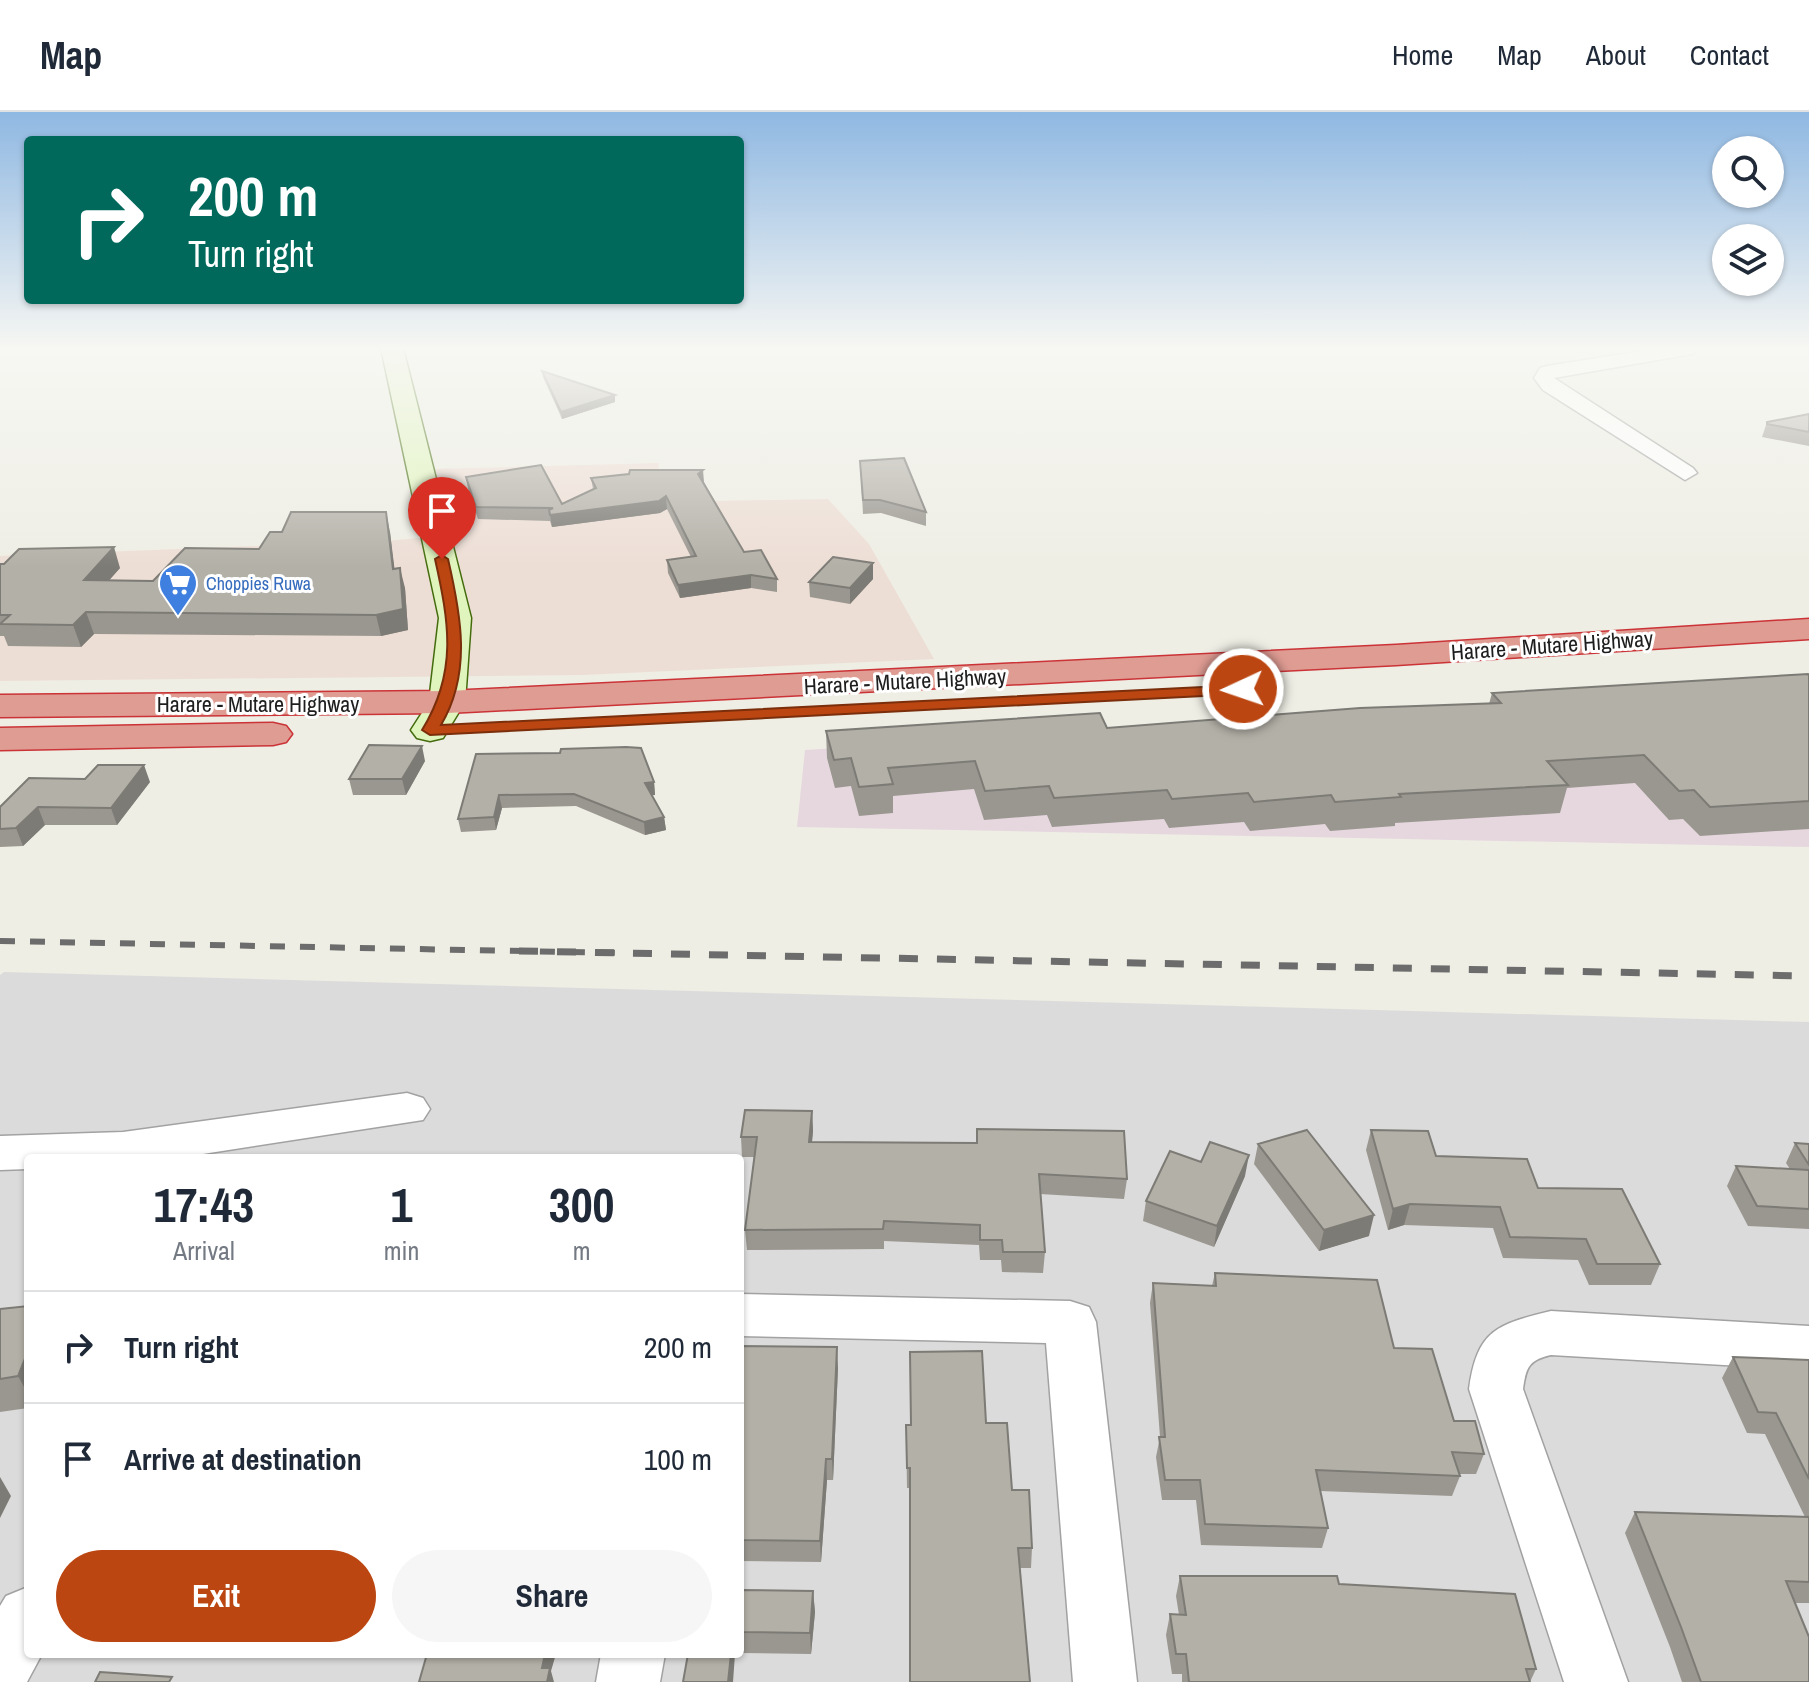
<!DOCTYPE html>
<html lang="en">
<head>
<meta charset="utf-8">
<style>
  :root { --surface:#fff; --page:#f6f6f7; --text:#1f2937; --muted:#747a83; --line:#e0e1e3; --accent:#bb4611 }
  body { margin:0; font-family:"Archivo Narrow",sans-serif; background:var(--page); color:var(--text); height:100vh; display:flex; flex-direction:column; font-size:30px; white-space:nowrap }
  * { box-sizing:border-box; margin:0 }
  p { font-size:26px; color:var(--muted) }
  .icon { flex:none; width:44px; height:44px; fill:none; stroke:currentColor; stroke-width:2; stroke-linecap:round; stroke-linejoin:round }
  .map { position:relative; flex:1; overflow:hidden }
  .sheet { position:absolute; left:24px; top:1042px; width:720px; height:504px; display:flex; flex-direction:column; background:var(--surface); border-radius:8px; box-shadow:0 2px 6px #0004 }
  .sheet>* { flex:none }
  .guide { position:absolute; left:24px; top:24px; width:720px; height:168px; border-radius:8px; box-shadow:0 2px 6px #0004; background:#00695c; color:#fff; overflow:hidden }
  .fabs { position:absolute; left:1712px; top:24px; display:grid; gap:16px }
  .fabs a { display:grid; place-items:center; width:72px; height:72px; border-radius:50%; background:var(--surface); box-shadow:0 2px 6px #0004; font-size:40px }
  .pin { position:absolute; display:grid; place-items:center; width:68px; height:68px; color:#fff; margin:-82px -34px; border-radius:50% 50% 50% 0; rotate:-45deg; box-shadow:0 0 8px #0007 }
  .pin .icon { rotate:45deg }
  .me { position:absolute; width:88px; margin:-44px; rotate:267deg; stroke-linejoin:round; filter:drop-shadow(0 0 6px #0008) }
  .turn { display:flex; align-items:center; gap:28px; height:168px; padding:0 32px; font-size:36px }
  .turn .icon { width:104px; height:104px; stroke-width:2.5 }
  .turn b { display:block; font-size:56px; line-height:68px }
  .eta { display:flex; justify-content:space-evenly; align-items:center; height:136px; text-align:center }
  .eta b { font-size:48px; font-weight:700; line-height:56px }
  .cta { display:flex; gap:16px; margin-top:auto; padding:16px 32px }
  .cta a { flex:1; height:92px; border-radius:48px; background:var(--accent); color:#fff; font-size:32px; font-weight:700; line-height:92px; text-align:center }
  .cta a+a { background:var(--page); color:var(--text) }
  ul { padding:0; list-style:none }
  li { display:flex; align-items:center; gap:24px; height:112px; padding:0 32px; border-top:2px solid var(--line) }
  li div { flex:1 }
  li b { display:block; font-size:30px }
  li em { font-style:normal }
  header { display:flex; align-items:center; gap:48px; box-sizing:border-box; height:112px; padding:0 40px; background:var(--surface); border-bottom:2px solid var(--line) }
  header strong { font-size:38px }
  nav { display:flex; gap:44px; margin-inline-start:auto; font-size:28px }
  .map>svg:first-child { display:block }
  .residential { fill:#dcdbdb; fill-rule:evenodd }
  .commercial { fill:#edded5 }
  .industrial { fill:#e6d7df }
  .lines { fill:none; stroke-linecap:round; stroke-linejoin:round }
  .street-casing { stroke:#a2a2a2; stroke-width:3 }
  .secondary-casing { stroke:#446c0e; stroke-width:3 }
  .highway-casing { stroke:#cb3337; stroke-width:3 }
  .street { fill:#fff; fill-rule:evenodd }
  .secondary { fill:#e0f4bd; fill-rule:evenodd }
  .highway { fill:#df9c93; fill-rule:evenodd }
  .rail-far1 { stroke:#6c6c6c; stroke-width:6; stroke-dasharray:15 15; stroke-linecap:butt }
  .rail { stroke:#6c6c6c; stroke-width:7; stroke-dasharray:19 19; stroke-linecap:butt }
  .wall { fill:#9a9790 }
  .shaded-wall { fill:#7d7b75 }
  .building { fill:#b3b0a7; stroke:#7d7b75; stroke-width:2 }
  .route { fill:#bb4611; stroke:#7a2e0b; stroke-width:2 }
  .labels { text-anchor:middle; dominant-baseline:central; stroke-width:6; stroke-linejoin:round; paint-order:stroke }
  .far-shop-label { font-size:18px; fill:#366cbe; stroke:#fff; text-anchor:start }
  .street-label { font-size:22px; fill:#1e1e1e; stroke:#fff }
</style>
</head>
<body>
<header>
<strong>Map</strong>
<nav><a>Home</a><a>Map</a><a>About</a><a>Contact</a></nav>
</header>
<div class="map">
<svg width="1809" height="1570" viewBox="0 0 1809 1570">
  <rect width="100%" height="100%" fill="#eeeee5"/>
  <path class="residential" d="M4,860L1809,910V1570H0V863ZM28,1046H740V1542H28Z"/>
  <path class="commercial" d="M659,351L654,390L828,387L869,432L934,547L582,563L0,569V444L386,429L449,423L434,357Z"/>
  <path class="industrial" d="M1809,577V735L797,715L805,638Z"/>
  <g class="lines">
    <defs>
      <path id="street" d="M1660,236H1702L1692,242L1554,266L1693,356L1697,361L1685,368L1543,278L1534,266L1540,256L1547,254Z
        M407,981L423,986L430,997L423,1008L177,1046H28V1057L0,1058V1024L123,1020Z
        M740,1182L1070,1189L1089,1195L1096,1210L1137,1570H1073L1046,1231L740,1224Z
        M1551,1199L1809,1214V1258L1551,1243C1529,1248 1526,1255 1523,1277L1628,1570H1564L1469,1277C1477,1218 1497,1212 1551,1199Z
        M28,1475V1542H42L27,1570H0V1494L6,1484Z
        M601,1542H665L660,1570H596Z"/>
      <path id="secondary" d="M381,236H403L471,506L465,590L443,626L430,629L417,626L411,618L429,590L439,506Z"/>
      <path id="highway" d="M1809,507V527L1396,553L447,601L0,605V583L447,579L1396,533Z
        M273,611L286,614L292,622L286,630L273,633L0,638V616Z"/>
    </defs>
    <use href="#street" class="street-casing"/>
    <use href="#secondary" class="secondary-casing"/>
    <use href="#highway" class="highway-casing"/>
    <use href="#street" class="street"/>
    <use href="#secondary" class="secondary"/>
    <use href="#highway" class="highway"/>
    <path class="rail-far1" d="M0,829L623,841"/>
    <path class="rail" d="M519,839L1809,864"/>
  </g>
  <path class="wall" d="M542,259L615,290L562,307L543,265Z
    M1809,302V334L1762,325L1767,310Z
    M860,349L926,400V414L881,401L863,402Z
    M466,365L562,392L593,377L591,366L704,370L744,440L777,467V480L751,476L680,486L668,461L667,448L691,445L667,397L660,401L552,415L550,409L478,407L468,377Z
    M390,420L394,456L405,476L408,518L381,524L94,522L81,535L8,534L4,524H0V452L120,456L109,468L153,469L259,437Z
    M873,467L850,492L810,485L809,470Z
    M1809,564V717L1700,724L1683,707L1669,708L1635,671L1567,676L1560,701L1395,711V714L1330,719L1325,712L1250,719L1244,710L1169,716L1164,707L1052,715L1047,703L984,708L974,677L893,684V701L859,704L851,674L835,676L827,646L826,619L1107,616L1489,592L1492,581Z
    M476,642L654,670L655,683H652L664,705L666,718L645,723L576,694L502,696L496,718L461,720L458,707Z
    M425,649L406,683H353L349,667Z
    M150,670L117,713H45L23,734L0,735V695Z
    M812,999L813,1019L812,1030L976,1031L977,1017L1127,1067L1124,1087L1040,1082L1045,1140L1043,1161L1002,1160L1001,1148H980L979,1133L884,1129V1137L747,1138L745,1118L755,1045H742L741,1025Z
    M1371,1018L1436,1044L1538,1076L1660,1152L1651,1173H1589L1578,1148L1503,1146L1493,1116L1404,1113L1388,1118L1366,1038Z
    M1795,1031L1809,1032V1117L1748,1114L1727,1074L1736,1054L1790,1057L1786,1051Z
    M1258,1032L1369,1124L1319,1139L1254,1052Z
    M1245,1064L1214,1135L1143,1109L1146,1089Z
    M1215,1161L1394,1236L1454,1309L1484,1342L1476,1362H1459L1460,1364L1452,1384L1320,1379L1328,1416L1322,1436L1201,1433L1196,1388H1162L1156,1345L1160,1325L1150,1191L1153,1171L1212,1174Z
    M28,1194V1296L0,1300V1197Z
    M740,1234L838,1256L833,1368H827L821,1450L740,1449Z
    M1733,1245L1809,1248V1491H1795L1809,1570H1682L1670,1535L1625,1421L1635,1400L1805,1405L1765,1322L1747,1321L1722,1266Z
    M986,1311L1012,1378L1032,1436L1031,1456H1020L910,1376H907L906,1313Z
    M1180,1464L1339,1472L1536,1557L1530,1570H1182V1562H1172L1166,1523L1170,1502L1179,1503L1176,1484Z
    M740,1478L813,1479L815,1500L811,1542L740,1541Z"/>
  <path class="shaded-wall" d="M615,283V290L562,307L561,300Z
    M703,358L704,370L699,373L698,362Z
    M666,384L667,397L660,401L552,415L550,403Z
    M386,400L390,420L397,477L393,457Z
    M114,435L120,456L91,489L84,468Z
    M873,451V467L850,492V476Z
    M400,456L405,476L408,518L381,524L376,503Z
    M751,463V476L680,486L678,473Z
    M86,500L94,522L81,535L73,513Z
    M422,634L425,649L406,683L402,667Z
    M144,653L150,670L117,713L111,696Z
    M654,670L655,683L647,684L645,671Z
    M499,683L502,696L496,718L494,705Z
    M38,695L45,713L23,734L16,716Z
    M664,705L666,718L645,723L644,710Z
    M812,999L813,1019L810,1050L809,1030Z
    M1249,1043L1245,1064L1214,1135L1217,1114Z
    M1410,1092L1404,1113L1388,1118L1393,1097Z
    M1374,1103L1369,1124L1319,1139L1324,1118Z
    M837,1235L838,1256L833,1368L832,1347Z
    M28,1239V1282L18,1264Z
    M826,1347L827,1368L821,1450L820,1429Z
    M0,1365L11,1384L0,1406Z
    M813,1479L815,1500L811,1542L810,1521Z
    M545,1542H556L551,1559L554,1570H546L542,1556Z
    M731,1542H735L733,1570H728Z"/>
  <path class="building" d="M542,259L615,283L561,300Z
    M1809,302V320L1767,312V310Z
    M904,346L926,400L880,388H863L860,349Z
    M541,353L562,392L596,376L591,366L629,362L630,358H703L698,362L744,440L761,438L777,467L751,463L678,473L667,448L696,444L666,384L659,389L550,403L549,398L553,396L476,395L466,365Z
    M291,400H386L393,457L400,456L403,497L376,503L86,500L73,513L0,512L10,503H0V452H4L19,437L114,435L84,468L153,469L185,436L259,437L270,420H282Z
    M833,445L873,451L850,476L809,470Z
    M1808,562L1809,564V689L1710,695L1694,678L1679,679L1644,643L1547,649L1568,673L1399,682L1401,685L1335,690L1331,683L1254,690L1248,681L1172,687L1167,678L1054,686L1049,674L985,679L975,649L888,656L893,672L859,675L851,646L834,648L826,619L1100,601L1107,616L1360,596L1501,591L1492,581Z
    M369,633L422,634L402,667H349Z
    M626,635L641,636L654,670L645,671L664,705L644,710L574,682L499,683L494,705L458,707L476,642L560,641L561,637Z
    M98,653H144L111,696L38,695L16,716L0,717V695L29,666L85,667Z
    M745,998L812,999L809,1030L977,1031V1017L1124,1019L1127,1067L1039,1062L1045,1140H1003L1002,1128H980V1113L884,1109L883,1117L745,1118L757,1025H741Z
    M1307,1018L1374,1103L1324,1118L1258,1032Z
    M1371,1018L1428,1019L1436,1044L1527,1047L1538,1076L1622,1077L1660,1152H1597L1586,1127L1510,1125L1500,1095L1410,1092L1393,1097Z
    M1210,1030L1249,1043L1217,1114L1146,1089L1170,1039L1201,1050Z
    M1795,1031L1809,1032V1053Z
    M1736,1054L1809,1058V1097L1757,1094Z
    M1215,1161L1377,1168L1394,1236L1432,1237L1454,1309H1475L1484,1342L1452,1340L1460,1364L1316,1358L1328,1416L1205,1412L1200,1368H1165L1159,1325H1165L1153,1171L1216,1174Z
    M28,1194V1239L18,1264L0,1267V1197Z
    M740,1234L837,1235L832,1347H826L820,1429L740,1428Z
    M982,1239L986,1311H1007L1012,1378H1029L1032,1436H1018L1030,1570H910V1356H907L906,1313H911L910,1240Z
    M1733,1245L1809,1248V1367L1776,1301L1758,1300Z
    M1635,1400L1809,1405V1470L1786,1469L1809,1525V1570H1701L1681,1515Z
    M1180,1464H1337L1339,1472L1515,1482L1536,1557H1526L1530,1570H1189L1186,1542H1176L1170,1502L1186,1503Z
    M740,1478L813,1479L810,1521L740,1520Z
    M427,1542H545L542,1556H550L547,1570H419Z
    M688,1542H731L728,1570H683Z
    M100,1560L172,1565L169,1570H95Z"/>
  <linearGradient id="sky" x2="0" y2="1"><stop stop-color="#8fb8e2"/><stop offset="0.52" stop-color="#f7f7f3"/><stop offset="1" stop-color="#f7f7f3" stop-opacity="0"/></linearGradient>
  <rect width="1809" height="455" fill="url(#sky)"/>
  <path class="route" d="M442,443L448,447C461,503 472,561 441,613L1243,573L1251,577L1243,582L430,623L422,618C458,560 449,510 435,447Z"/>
  <defs>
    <symbol id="supermarket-pin" viewBox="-11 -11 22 30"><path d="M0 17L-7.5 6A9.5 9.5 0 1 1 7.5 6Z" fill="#3f7fe0" stroke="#fff"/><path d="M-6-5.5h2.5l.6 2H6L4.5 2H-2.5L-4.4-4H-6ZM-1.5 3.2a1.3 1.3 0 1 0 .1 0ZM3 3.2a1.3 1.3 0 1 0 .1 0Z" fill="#fff"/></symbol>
  </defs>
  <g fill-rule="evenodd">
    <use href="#supermarket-pin" x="156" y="449" width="44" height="60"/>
  </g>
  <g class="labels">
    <g class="far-shop-label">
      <text x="206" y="471">Choppies Ruwa</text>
    </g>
    <g class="street-label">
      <text transform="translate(1552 533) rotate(-4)">Harare - Mutare Highway</text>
      <text transform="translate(905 569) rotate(-3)">Harare - Mutare Highway</text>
      <text x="258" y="592">Harare - Mutare Highway</text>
    </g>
  </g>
</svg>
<div class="fabs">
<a><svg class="icon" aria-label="search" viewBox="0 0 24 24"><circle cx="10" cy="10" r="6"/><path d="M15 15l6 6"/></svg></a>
<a><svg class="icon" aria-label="layers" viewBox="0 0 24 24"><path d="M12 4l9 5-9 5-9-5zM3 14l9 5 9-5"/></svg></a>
</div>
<div class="pin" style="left:442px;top:447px;background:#d93025"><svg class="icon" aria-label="arrive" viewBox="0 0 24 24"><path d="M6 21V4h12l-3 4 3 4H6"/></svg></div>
<svg class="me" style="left:1243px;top:577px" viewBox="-20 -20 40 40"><circle r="17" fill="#bb4611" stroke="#fff" stroke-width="3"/><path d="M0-11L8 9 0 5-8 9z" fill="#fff"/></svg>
<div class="guide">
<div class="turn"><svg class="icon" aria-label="right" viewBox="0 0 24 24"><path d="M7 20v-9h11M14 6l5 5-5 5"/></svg><div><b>200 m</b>Turn right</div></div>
</div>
<section class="sheet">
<div class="eta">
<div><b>17:43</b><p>Arrival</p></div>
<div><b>1</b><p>min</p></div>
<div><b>300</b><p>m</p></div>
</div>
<ul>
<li><svg class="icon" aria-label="right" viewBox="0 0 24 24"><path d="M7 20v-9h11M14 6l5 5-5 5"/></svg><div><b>Turn right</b></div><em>200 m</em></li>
<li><svg class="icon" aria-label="arrive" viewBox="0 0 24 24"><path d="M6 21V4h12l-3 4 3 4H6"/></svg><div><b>Arrive at destination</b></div><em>100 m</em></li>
</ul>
<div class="cta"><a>Exit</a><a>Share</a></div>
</section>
</div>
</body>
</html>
